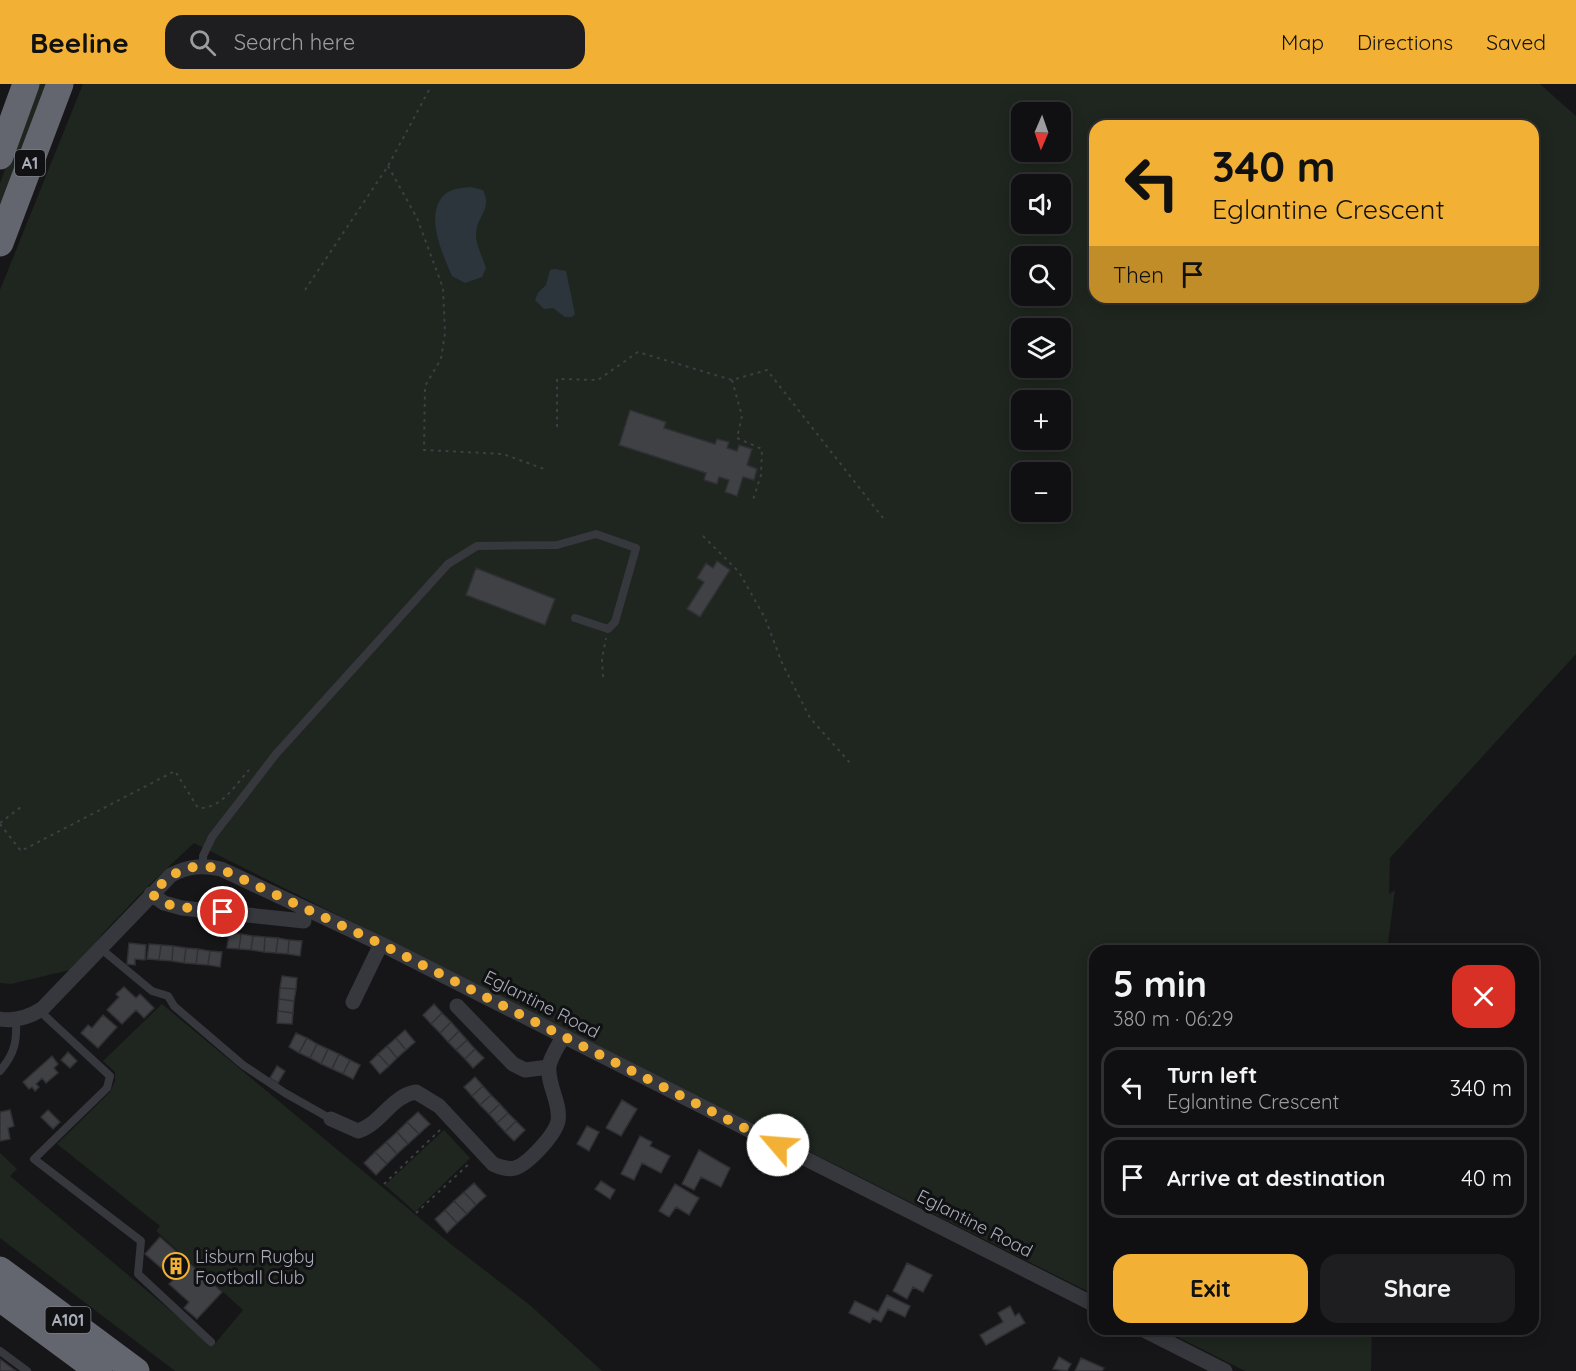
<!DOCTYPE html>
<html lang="en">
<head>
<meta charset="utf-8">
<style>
  :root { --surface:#101012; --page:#1e1e20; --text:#f1f3f6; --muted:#9c9d9f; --line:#303032; --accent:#f2b134 }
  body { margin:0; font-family:Quicksand,sans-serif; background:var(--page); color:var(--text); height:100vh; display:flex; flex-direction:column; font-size:22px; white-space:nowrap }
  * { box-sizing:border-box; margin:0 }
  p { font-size:20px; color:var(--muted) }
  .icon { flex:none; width:33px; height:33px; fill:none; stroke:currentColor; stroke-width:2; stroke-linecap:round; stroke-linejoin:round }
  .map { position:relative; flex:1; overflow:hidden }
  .drawer { position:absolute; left:1089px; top:861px; width:450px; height:390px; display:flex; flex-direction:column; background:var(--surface); border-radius:18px; box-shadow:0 3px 15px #0003,0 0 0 2px var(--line) }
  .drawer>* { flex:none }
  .hud { position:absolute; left:1089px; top:36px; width:450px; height:183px; border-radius:18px; box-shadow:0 3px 15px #0003,0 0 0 2px var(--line); background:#f2b134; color:#111; overflow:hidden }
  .needle { width:39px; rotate:182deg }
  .fabs { position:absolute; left:1011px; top:18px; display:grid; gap:12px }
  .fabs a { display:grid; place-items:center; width:60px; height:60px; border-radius:12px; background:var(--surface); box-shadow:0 3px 15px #0003,0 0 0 2px var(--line); font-size:30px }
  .pin { position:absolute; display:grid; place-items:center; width:51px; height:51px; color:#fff; margin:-26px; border:3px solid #fff; border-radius:50%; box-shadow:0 2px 6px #0007 }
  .me { position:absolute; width:66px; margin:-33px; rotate:297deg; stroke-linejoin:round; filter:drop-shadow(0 0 4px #0008) }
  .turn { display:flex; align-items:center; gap:21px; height:126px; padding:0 24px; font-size:27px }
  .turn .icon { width:78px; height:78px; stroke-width:2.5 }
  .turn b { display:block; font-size:42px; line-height:51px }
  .then { display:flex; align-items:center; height:57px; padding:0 24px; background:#0003; gap:12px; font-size:22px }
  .round { display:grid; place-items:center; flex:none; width:63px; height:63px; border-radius:18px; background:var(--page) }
  .head { display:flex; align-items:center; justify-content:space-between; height:102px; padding:0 24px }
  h1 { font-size:36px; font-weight:800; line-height:45px }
  .primary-button { display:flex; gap:12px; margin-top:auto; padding:12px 24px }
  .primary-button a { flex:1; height:69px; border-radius:18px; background:var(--accent); color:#111; font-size:24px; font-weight:800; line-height:69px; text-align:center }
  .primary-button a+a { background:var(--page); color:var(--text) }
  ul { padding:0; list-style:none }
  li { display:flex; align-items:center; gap:18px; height:81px; margin:0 12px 9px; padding:0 12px; border:3px solid var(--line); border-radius:18px }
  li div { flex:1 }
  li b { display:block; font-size:22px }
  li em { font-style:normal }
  header { display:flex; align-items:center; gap:36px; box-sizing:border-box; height:84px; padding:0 30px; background:var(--accent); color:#111 }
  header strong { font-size:28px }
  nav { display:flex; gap:33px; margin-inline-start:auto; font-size:21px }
  .search { width:420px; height:54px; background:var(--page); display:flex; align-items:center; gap:15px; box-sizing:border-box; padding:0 21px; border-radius:18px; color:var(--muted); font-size:22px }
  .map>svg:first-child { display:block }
  .green { fill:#1e261f; fill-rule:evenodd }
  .water { fill:#2c353c }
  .building { fill:#404145; stroke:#303034; stroke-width:1.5 }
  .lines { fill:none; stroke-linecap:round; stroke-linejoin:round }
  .path { stroke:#3d3f44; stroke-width:2; stroke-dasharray:3 4.5; stroke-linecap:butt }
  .lane { stroke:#37383d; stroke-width:8 }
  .street { stroke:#37383d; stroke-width:15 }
  .highway { stroke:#63666e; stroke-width:27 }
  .route { stroke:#f2b134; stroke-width:10; stroke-dasharray:0 18 }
  .labels { text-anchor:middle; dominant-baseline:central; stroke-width:6; stroke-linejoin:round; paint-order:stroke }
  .shield { fill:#111113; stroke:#7b7e86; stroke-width:1.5 }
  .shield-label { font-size:16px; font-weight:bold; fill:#a8adb8 }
  .street-label { font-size:18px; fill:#a8adb8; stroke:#111113 }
  .poi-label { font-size:18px; fill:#a8adb8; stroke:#111113; text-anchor:start }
</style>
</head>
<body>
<header>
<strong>Beeline</strong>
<div class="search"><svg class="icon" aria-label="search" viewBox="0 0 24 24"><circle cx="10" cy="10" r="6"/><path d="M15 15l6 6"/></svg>Search here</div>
<nav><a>Map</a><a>Directions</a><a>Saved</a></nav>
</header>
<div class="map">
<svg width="1576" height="1287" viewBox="0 0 1576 1287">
  <rect width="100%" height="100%" fill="#161618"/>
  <path class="green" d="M36,0H49L2,119H0V99Z
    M83,0H1540L1576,32V570L1390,774L1389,810L1395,806L1387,867H1095V1211L194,759L147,803L105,847L74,885L11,900L0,899V206ZM1022,28H1060V68H1022ZM1095,42H1533V213H1095ZM1022,100H1060V140H1022ZM1022,172H1060V212H1022ZM1022,244H1060V284H1022ZM1022,316H1060V356H1022ZM1022,388H1060V428H1022Z
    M162,920L452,1161L531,1222L602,1287H175L0,1154V1069L17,1085L10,1092L213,1262L243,1226L156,1147L160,1142L57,1060L110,1008L115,997V988L103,977Z
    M444,1046L470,1074L415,1128L385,1101Z
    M1162,1245H1372L1371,1287H1245Z"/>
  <path class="water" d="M471,103L483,106C493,126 476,132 476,151C476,161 483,174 486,184L482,193L465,199L452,192C443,171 424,131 444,111C451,104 462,104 471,103Z
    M555,185L566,187L575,230L572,233H565L553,224L544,225L535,216L538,209L546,201L550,186Z"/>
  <path class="building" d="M630,326L666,338L664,344L715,360L717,355L729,358L727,364L737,367L739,361L752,365L747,381L757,385L754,396L743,393L737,412L725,408L729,396L719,393L717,400L704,396L706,389L619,361Z
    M717,477L730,486L700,533L687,525L704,498L697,494L706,479L713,484Z
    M476,484L555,515L545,541L466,511Z
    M229,849L241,850L239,865L227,864Z
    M241,850L253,852L251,866L239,865Z
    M253,852L265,853L264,868L251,866Z
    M265,853L278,854L276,869L264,868Z
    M278,854L289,856L288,870L276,869Z
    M289,856L302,857L300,872L288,870Z
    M129,859L146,861L145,876L135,875V881L127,880Z
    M149,860L161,861L159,876L147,875Z
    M161,861L173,862L172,877L159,876Z
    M173,862L186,864L184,879L172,877Z
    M186,864L198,865L196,880L184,879Z
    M198,865L210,867L208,881L196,880Z
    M210,867L222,868L220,883L208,881Z
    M282,892L297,894L296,905L280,904Z
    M124,903L136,914L140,910L154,924L144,934L136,926L122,940L107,926L119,913L116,910Z
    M280,904L296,905L294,917L279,915Z
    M279,915L294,917L293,929L278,927Z
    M434,920L442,929L431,940L423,931Z
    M278,927L293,929L292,940L277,939Z
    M442,929L451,938L440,949L431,940Z
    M103,931L117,943L98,964L81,949L88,941L92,944Z
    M451,938L459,947L448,958L440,949Z
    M405,946L415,958L406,966L396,954Z
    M459,947L467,956L456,966L448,958Z
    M296,949L307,954L299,969L289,963Z
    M307,954L317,960L310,974L299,969Z
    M396,954L406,966L397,974L387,962Z
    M467,956L475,965L465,975L456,966Z
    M317,960L328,965L321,980L310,974Z
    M387,962L397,974L389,982L378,970Z
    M328,965L339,970L332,985L321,980Z
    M475,965L484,974L473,984L465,975Z
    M68,968L77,977L70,984L61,976Z
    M339,970L350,976L343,990L332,985Z
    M378,970L389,982L380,990L370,978Z
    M52,972L58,980L54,984L58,989L46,999L42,994L36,1000L39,1003L35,1007L32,1003L29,1005L23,998Z
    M350,976L360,981L353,995L343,990Z
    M277,982L285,987L278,999L270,994Z
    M475,993L483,1002L472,1012L464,1003Z
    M483,1002L491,1011L480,1021L472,1012Z
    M491,1011L500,1020L489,1030L480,1021Z
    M622,1016L637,1025L621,1052L606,1044Z
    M500,1020L508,1029L497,1039L489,1030Z
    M10,1026L14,1042L8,1044L10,1055L0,1057V1028Z
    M48,1026L60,1038L53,1045L41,1033Z
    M418,1028L430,1040L419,1050L407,1038Z
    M508,1029L516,1037L505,1048L497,1039Z
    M516,1037L525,1046L514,1057L505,1048Z
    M407,1038L419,1050L408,1060L397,1048Z
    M587,1042L599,1048L589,1067L577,1060Z
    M397,1048L408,1060L397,1070L386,1058Z
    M640,1052L652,1058L650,1062L670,1072L661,1089L642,1079L634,1096L621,1090Z
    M386,1058L397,1070L387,1080L375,1068Z
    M699,1066L730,1084L721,1103L701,1093L694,1106L682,1100Z
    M375,1068L387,1080L376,1091L364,1079Z
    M601,1097L615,1106L610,1115L595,1105Z
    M474,1099L486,1112L476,1121L464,1108Z
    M675,1100L699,1114L689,1131L676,1123L669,1133L659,1127Z
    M464,1108L476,1121L467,1130L454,1117Z
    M454,1117L467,1130L457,1139L445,1126Z
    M445,1126L457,1139L447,1149L435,1135Z
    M160,1153L222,1208L197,1235L184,1224L189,1218L169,1200L174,1195L145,1170Z
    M907,1179L932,1191L923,1208L913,1203L907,1215L893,1207Z
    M887,1211L910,1222L905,1233L888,1225L881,1238L873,1234L870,1239L849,1229L855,1217L878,1228Z
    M1010,1222L1015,1232L1019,1229L1025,1239L986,1261L980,1251L1003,1238L998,1229Z
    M1059,1273L1071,1280L1067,1287L1053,1285Z
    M1081,1274L1104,1284L1102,1287H1075Z
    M0,1275L16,1287H0Z"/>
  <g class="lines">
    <path class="path" d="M388,82L417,134L443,204L445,249L441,275L425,302L424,366L503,370L547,386
      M305,206L388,82L429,6
      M732,296L742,332L737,354L762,365L761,391L752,419
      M557,343V295L598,296L638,268L732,296L767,286L883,434
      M703,452L739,488L765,534L782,579L810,634L852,681
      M603,593L602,575L606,554
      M0,739L21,723
      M0,740L21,767L175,687L198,724C222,725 234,702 249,686
      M384,1100L440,1046
      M416,1129L471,1078"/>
    <path class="lane" d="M203,781V772L212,753L276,670L448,480L477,462L557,461L596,450L636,464L615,538L608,545L575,534
      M100,864L152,907L168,912L174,922L243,981L285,1009L331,1035
      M42,925L44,931L110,992L107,1004L34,1075L141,1157L138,1190L211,1258
      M0,987C15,969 17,958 16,935
      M0,1267L27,1287"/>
    <path class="street" d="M151,810L164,819L182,824L304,837
      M353,918L381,860
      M457,922L513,980L525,986L549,983
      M0,935C16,938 29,933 42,925L171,791C189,782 202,781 221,785L381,860L1095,1221
      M331,1035L358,1047C381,1040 391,1012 416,1008L439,1022L493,1080C500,1083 507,1086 515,1084C528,1080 555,1051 558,1037C561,1019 547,1001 549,982C551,972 558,962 563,953
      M1142,1245L1225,1287"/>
    <path class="highway" d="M0,72L26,0
      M0,159L60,0
      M0,1186L136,1287
      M0,1214L99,1287"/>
  </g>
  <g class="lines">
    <path class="route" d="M223,828L172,822L151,810C175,787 186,778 221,785L381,860L778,1061"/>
  </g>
  <defs>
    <symbol id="building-ring" viewBox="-11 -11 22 22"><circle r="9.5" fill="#111113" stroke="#f2b134" stroke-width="1.5"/><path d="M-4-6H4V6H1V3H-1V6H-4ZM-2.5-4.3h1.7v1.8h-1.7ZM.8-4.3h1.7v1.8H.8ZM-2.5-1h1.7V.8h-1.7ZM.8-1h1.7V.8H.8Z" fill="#f2b134"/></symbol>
  </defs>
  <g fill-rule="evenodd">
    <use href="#building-ring" x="161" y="1167" width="30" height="30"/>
  </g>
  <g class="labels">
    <g class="shield">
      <rect x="15" y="66" width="30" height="26" rx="4.5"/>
      <rect x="45.5" y="1223" width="45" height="26" rx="4.5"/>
    </g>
    <g class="shield-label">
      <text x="30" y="79">A1</text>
      <text x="68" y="1236">A101</text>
    </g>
    <g class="street-label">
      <text transform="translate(542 920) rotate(27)">Eglantine Road</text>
      <text transform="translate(975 1139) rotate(27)">Eglantine Road</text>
    </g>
    <g class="poi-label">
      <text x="195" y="1172">Lisburn Rugby<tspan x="195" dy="21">Football Club</tspan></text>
    </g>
  </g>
</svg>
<div class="fabs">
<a><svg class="needle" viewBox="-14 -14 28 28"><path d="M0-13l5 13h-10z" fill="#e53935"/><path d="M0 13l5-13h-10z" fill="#9c9d9f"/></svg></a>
<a><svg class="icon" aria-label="sound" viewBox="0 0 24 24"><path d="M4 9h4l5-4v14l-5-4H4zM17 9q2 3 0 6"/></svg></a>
<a><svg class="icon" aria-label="search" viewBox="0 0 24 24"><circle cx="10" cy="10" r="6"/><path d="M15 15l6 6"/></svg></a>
<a><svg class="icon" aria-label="layers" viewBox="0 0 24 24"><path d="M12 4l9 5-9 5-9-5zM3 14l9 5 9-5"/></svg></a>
<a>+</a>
<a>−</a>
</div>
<div class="pin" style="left:223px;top:828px;background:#d93025"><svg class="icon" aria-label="arrive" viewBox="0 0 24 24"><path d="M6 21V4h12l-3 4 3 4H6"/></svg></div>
<svg class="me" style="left:778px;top:1061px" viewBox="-20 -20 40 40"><circle r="19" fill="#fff"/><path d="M0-13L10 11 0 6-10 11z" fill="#f2b134"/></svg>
<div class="hud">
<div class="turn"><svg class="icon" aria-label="left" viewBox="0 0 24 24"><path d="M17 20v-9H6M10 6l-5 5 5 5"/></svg><div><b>340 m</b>Eglantine Crescent</div></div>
<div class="then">Then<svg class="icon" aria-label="arrive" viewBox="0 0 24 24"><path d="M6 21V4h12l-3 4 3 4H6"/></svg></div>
</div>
<section class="drawer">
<div class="head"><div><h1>5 min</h1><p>380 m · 06:29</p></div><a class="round" style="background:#d93025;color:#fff"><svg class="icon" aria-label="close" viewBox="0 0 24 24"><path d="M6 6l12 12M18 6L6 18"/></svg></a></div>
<ul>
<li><svg class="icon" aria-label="left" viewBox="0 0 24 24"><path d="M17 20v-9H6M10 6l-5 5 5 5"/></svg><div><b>Turn left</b><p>Eglantine Crescent</p></div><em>340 m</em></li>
<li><svg class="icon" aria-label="arrive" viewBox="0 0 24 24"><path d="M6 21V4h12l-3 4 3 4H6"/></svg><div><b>Arrive at destination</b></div><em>40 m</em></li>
</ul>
<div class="primary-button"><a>Exit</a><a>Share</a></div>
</section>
</div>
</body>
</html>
